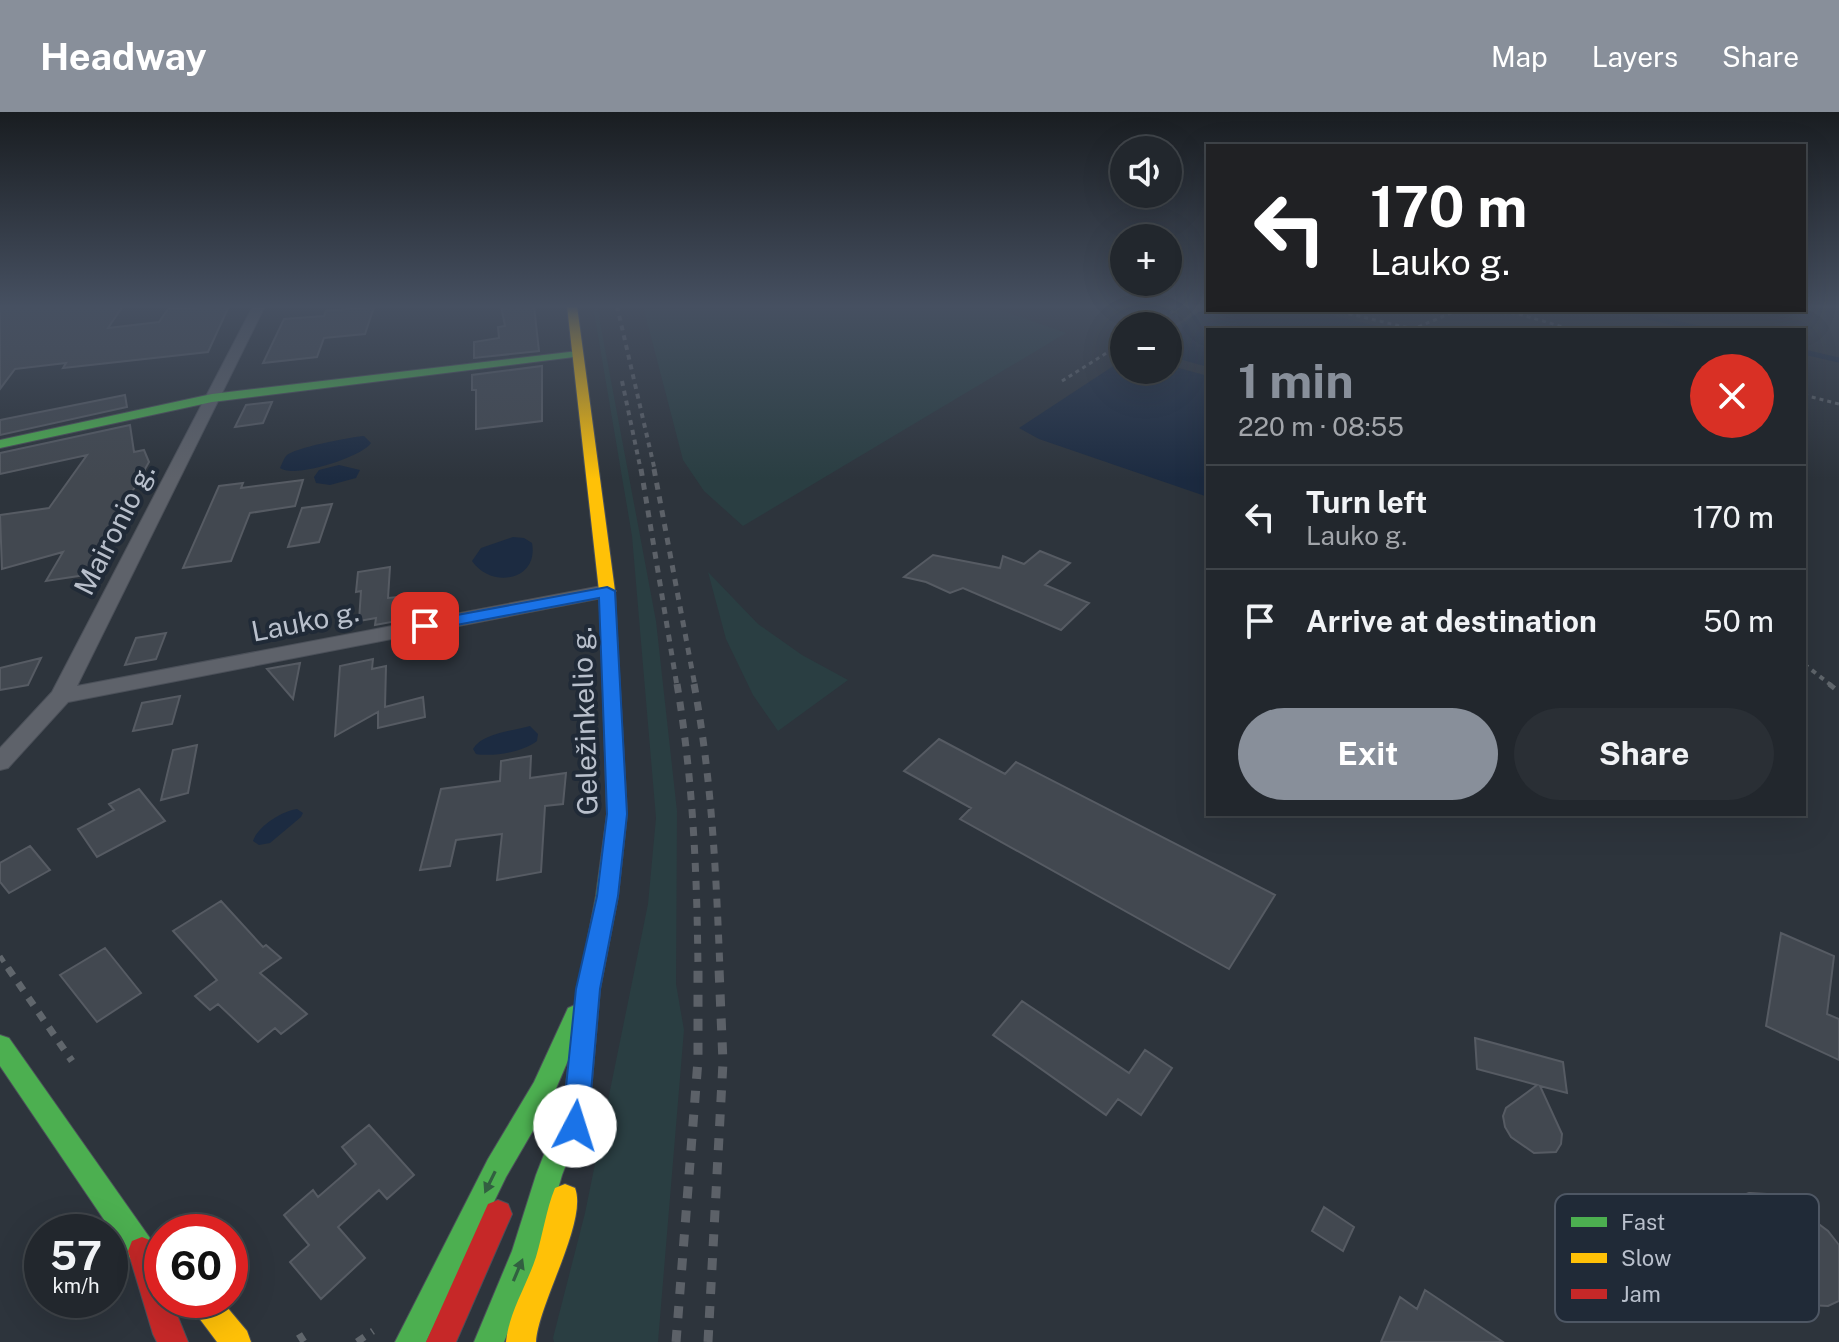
<!DOCTYPE html>
<html lang="en">
<head>
<meta charset="utf-8">
<style>
  :root { --surface:#22272d; --page:#2a2f35; --text:#f1f3f6; --muted:#a2a5aa; --line:#3f4449; --accent:#888f9a }
  body { margin:0; font-family:"Public Sans",sans-serif; background:var(--page); color:var(--text); height:100vh; display:flex; flex-direction:column; font-size:30px; white-space:nowrap }
  * { box-sizing:border-box; margin:0 }
  p { font-size:26px; color:var(--muted) }
  .icon { flex:none; width:44px; height:44px; fill:none; stroke:currentColor; stroke-width:2; stroke-linecap:round; stroke-linejoin:round }
  .map { position:relative; flex:1; overflow:hidden }
  .details { position:absolute; left:1206px; top:216px; width:600px; height:488px; display:flex; flex-direction:column; background:var(--surface); border-radius:0px; box-shadow:0 8px 32px #0002,0 0 0 2px var(--line) }
  .details>* { flex:none }
  .hud { position:absolute; left:1206px; top:32px; width:600px; height:168px; border-radius:0px; box-shadow:0 8px 32px #0002,0 0 0 2px var(--line); background:#202124; color:#fff; overflow:hidden }
  .controls { position:absolute; left:1110px; top:24px; display:grid; gap:16px }
  .controls a { display:grid; place-items:center; width:72px; height:72px; border-radius:50%; background:var(--surface); box-shadow:0 8px 32px #0002,0 0 0 2px var(--line); font-size:40px }
  .speed { position:absolute; left:24px; top:1102px; display:flex; gap:16px; font-size:40px; font-weight:700; text-align:center }
  .speed>* { display:grid; place-content:center; width:104px; height:104px; border-radius:50%; background:var(--surface); box-shadow:0 8px 32px #0002,0 0 0 2px var(--line); line-height:1 }
  .speed small { font-size:20px; font-weight:400 }
  .speed .limit { border:12px solid #d22; background:#fff; color:#111 }
  .pin { position:absolute; display:grid; place-items:center; width:68px; height:68px; color:#fff; margin:-34px; border-radius:16px; box-shadow:0 4px 12px #0006 }
  .me { position:absolute; width:88px; margin:-44px; rotate:5deg; stroke-linejoin:round; filter:drop-shadow(0 0 6px #0008) }
  .turn { display:flex; align-items:center; gap:28px; height:168px; padding:0 32px; font-size:36px }
  .turn .icon { width:104px; height:104px; stroke-width:2.5 }
  .turn b { display:block; font-size:56px; line-height:68px }
  .round { display:grid; place-items:center; flex:none; width:84px; height:84px; border-radius:42px; background:var(--page) }
  .overview { display:flex; align-items:center; justify-content:space-between; height:136px; padding:0 32px }
  h1 { font-size:48px; font-weight:700; line-height:60px; color:var(--accent) }
  .primary-button { display:flex; gap:16px; margin-top:auto; padding:16px 32px }
  .primary-button a { flex:1; height:92px; border-radius:48px; background:var(--accent); color:#fff; font-size:32px; font-weight:700; line-height:92px; text-align:center }
  .primary-button a+a { background:var(--page); color:var(--text) }
  ul { padding:0; list-style:none }
  li { display:flex; align-items:center; gap:24px; height:104px; padding:0 32px; border-top:2px solid var(--line) }
  li div { flex:1 }
  li b { display:block; font-size:30px }
  li em { font-style:normal }
  header { display:flex; align-items:center; gap:48px; box-sizing:border-box; height:112px; padding:0 40px; background:var(--accent); color:#fff }
  header strong { font-size:38px }
  nav { display:flex; gap:44px; margin-inline-start:auto; font-size:28px }
  .map>svg:first-child { display:block }
  .green { fill:#2a3e42 }
  .water { fill:#1c2b41 }
  .lines { fill:none; stroke-linecap:round; stroke-linejoin:round }
  .stream { stroke:#1c2b41; stroke-width:5 }
  .building { fill:#424850; stroke:#565b63; stroke-width:2 }
  .street-casing { stroke:#4b5059; stroke-width:2 }
  .fast-casing { stroke:#4b5059; stroke-width:2 }
  .slow-casing { stroke:#4b5059; stroke-width:2 }
  .jam-casing { stroke:#4b5059; stroke-width:2 }
  .path-far3 { stroke:#60666c; stroke-width:3; stroke-dasharray:4 4; stroke-linecap:butt }
  .path-far2 { stroke:#60666c; stroke-width:4; stroke-dasharray:5 5; stroke-linecap:butt }
  .path-far1 { stroke:#60666c; stroke-width:5; stroke-dasharray:7 7; stroke-linecap:butt }
  .path { stroke:#60666c; stroke-width:7; stroke-dasharray:9 9; stroke-linecap:butt }
  .street { fill:#5e626a; fill-rule:evenodd }
  .fast { fill:#4caf50; fill-rule:evenodd }
  .slow { fill:#ffc107; fill-rule:evenodd }
  .jam { fill:#c62828; fill-rule:evenodd }
  .rail-far3 { stroke:#5c6168; stroke-width:4; stroke-dasharray:5 5; stroke-linecap:butt }
  .rail-far2 { stroke:#5c6168; stroke-width:5; stroke-dasharray:7 7; stroke-linecap:butt }
  .rail-far1 { stroke:#5c6168; stroke-width:7; stroke-dasharray:9 9; stroke-linecap:butt }
  .rail { stroke:#5c6168; stroke-width:9; stroke-dasharray:12 12; stroke-linecap:butt }
  .oneway { fill:#325f41 }
  .route { fill:#1a73e8; stroke:#114b97; stroke-width:2 }
  .labels { text-anchor:middle; dominant-baseline:central; stroke-width:8; stroke-linejoin:round; paint-order:stroke }
  .street-label { font-size:28px; fill:#b9c0cc; stroke:#202a37 }
  .key { fill:#202a37; stroke:#4e5764; stroke-width:2 }
  .key-label { font-size:22px; fill:#b9c0cc }
</style>
</head>
<body>
<header>
<strong>Headway</strong>
<nav><a>Map</a><a>Layers</a><a>Share</a></nav>
</header>
<div class="map">
<svg width="1839" height="1230" viewBox="0 0 1839 1230">
  <rect width="100%" height="100%" fill="#2d343c"/>
  <path class="green" d="M593,194H597L656,509L677,699L676,872L684,918L658,1230H554L553,1226L585,1101L648,792L656,706L632,424Z
    M643,194H990L1066,221L743,414L704,379L683,348Z
    M708,460L758,512L802,543L848,568L778,619L753,583L726,527Z"/>
  <path class="water" d="M1206,194L1208,198H1309L1394,218H1208V255L1168,244V221Z
    M1124,247V258H1168V253L1208,264V385L1039,327L1019,316Z
    M364,324L371,331C362,345 294,367 280,356C282,352 283,348 286,344C292,336 351,325 364,324Z
    M339,353L360,358L356,366L330,373L316,371L314,365L319,358Z
    M513,425L524,426L532,431C539,469 491,477 472,449L481,436Z
    M530,614L538,622L537,629C523,640 493,645 476,642L473,637C482,621 513,619 530,614Z
    M297,697L303,701L301,705L270,731L259,733L253,729C258,714 282,699 297,697Z"/>
  <g class="lines">
    <path class="stream" d="M1616,198L1707,218
      M1804,240L1839,248"/>
  </g>
  <path class="building" d="M0,194H123L108,216L159,210L168,197L229,194L208,240L63,256L66,251L15,257L0,277Z
    M501,194H534L539,239L474,246V230L499,226L498,215L505,214Z
    M374,195L365,222L324,226L317,245L263,251L284,207L324,204L326,199Z
    M542,254V309L476,317V278H472V263Z
    M125,283L127,295L0,323V308Z
    M272,290L263,311L235,315L246,293Z
    M130,313L134,340L144,338L149,350L85,463L46,469L63,440L2,457L0,403L49,396L87,343L0,362V341Z
    M303,368L295,394L250,401L231,449L183,456L219,374L243,371L241,376Z
    M332,392L319,430L288,435L302,396Z
    M1040,439L1070,451L1045,473L1089,491L1061,518L963,476L950,481L926,470L904,465L933,443L1000,456L1003,444L1024,452Z
    M390,455L388,486L398,485L397,509L375,513L376,506L359,509L361,479L356,480L358,460Z
    M166,521L156,547L125,553L136,526Z
    M41,546L28,573L0,578V556Z
    M373,547L372,557L386,554L385,595L423,585L425,605L378,616V600L335,624L340,554Z
    M300,551L293,587L267,557Z
    M180,584L172,612L133,619L142,591Z
    M939,627L1005,662L1016,650L1275,783L1229,857L960,707L971,696L904,659Z
    M197,633L188,681L161,688L173,638Z
    M531,644L530,666L566,661L563,692L545,694L541,760L497,768L502,722L456,728L450,754L420,758L441,677L500,669L501,649Z
    M139,677L165,709L97,745L78,717L114,698L109,692Z
    M30,734L50,758L9,781L0,770V751Z
    M221,789L263,835L266,833L281,846L260,861L307,902L281,922L275,916L258,930L218,892L210,898L195,884L217,868L173,819Z
    M1781,821L1834,844L1827,902L1839,907V948L1766,914Z
    M105,836L141,881L97,910L60,863Z
    M1022,889L1129,961L1145,938L1172,956L1141,1003L1118,987L1106,1003L993,923Z
    M1475,926L1563,950L1567,981L1540,974L1562,1022L1561,1032L1556,1040L1534,1041L1511,1025L1505,1015L1503,1004L1506,996L1537,973L1477,957Z
    M369,1013L414,1063L387,1087L379,1078L338,1115L365,1146L321,1187L290,1150L309,1133L284,1103L313,1078L318,1085L356,1052L342,1035Z
    M1749,1081L1767,1082L1788,1089L1828,1119L1839,1133V1189L1828,1194L1808,1193L1786,1184L1763,1169L1745,1151L1732,1132L1725,1112L1727,1097L1735,1086Z
    M1324,1095L1354,1115L1343,1139L1312,1119Z
    M1425,1178L1503,1230H1381L1400,1185L1417,1197Z"/>
  <g class="lines">
    <defs>
      <path id="street" d="M253,194H265L77,574L607,473L616,479L607,485L68,590L8,656L0,658V636L52,580Z"/>
      <path id="fast" d="M578,239L582,240V244L212,290L0,336V328L212,282Z
        M609,518L617,523L627,702L618,784L600,877L590,991L562,1063L540,1140L504,1230H474L512,1139L536,1063L564,991L569,946L552,986L506,1065L426,1230H395L488,1047L534,970L568,896L575,893L596,784L607,702L601,523Z
        M0,923L9,926L152,1129L162,1137V1168L132,1149L0,954Z"/>
      <path id="slow" d="M567,194H577L615,479L617,523L609,528L601,523L599,479Z
        M565,1072L575,1076C588,1109 538,1192 536,1230H506C509,1200 527,1173 536,1145C543,1122 546,1098 555,1076Z
        M188,1188H221L247,1219L251,1230H217L193,1198Z"/>
      <path id="jam" d="M498,1088L508,1092L512,1102L456,1230H426L488,1092Z
        M142,1125L152,1129L162,1159V1188H171L188,1230H157L153,1222L128,1139L132,1129Z"/>
    </defs>
    <use href="#street" class="street-casing"/>
    <use href="#fast" class="fast-casing"/>
    <use href="#slow" class="slow-casing"/>
    <use href="#jam" class="jam-casing"/>
    <path class="path-far3" d="M1333,198L1413,217L1456,199L1515,201L1574,218
      M1150,214L1181,194
      M1062,269L1124,230
      M1804,283L1839,292"/>
    <path class="path-far2" d="M1804,552L1832,574"/>
    <path class="path-far1" d="M1829,572L1839,580
      M0,844L9,858"/>
    <path class="path" d="M8,856L72,949
      M299,1222L304,1230
      M357,1230L373,1219"/>
    <use href="#street" class="street"/>
    <use href="#fast" class="fast"/>
    <use href="#slow" class="slow"/>
    <use href="#jam" class="jam"/>
    <path class="rail-far3" d="M617,194L655,359
      M622,269L641,359"/>
    <path class="rail-far2" d="M641,357L677,574
      M654,357L695,574"/>
    <path class="rail-far1" d="M677,572C693,668 697,760 698,858
      M694,572C712,667 716,762 720,858"/>
    <path class="rail" d="M676,1230L698,948V856
      M708,1230L723,950L719,856"/>
  </g>
  <defs><path id="oneway-solid" d="M-6-.8H1V-3.2L6.5 0L1 3.2V.8H-6Z" transform="scale(2)"/></defs>
  <g class="oneway">
    <use href="#oneway-solid" transform="translate(490 1070) rotate(116)"/>
    <use href="#oneway-solid" transform="translate(518 1158) rotate(-67)"/>
  </g>
  <linearGradient id="sky" x2="0" y2="1"><stop stop-color="#191d21"/><stop offset="0.53" stop-color="#465061"/><stop offset="1" stop-color="#465061" stop-opacity="0"/></linearGradient>
  <rect width="1839" height="367" fill="url(#sky)"/>
  <path class="route" d="M607,475L615,479L627,702L618,784L600,877L588,1014L584,1023L575,1027L566,1023L562,1014L576,877L597,784L607,702L599,486L425,519L417,514L425,509Z"/>
  <g class="labels">
    <g class="street-label">
      <text transform="translate(114 417) rotate(-63)">Maironio g.</text>
      <text transform="translate(305 509) rotate(-11)">Lauko g.</text>
      <text transform="translate(584 609) rotate(-92)">Geležinkelio g.</text>
    </g>
  </g>
  <rect x="1555" y="1082" width="264" height="128" rx="12" class="key"/>
  <rect x="1571" y="1105" width="36" height="10" fill="#4caf50"/>
  <rect x="1571" y="1141" width="36" height="10" fill="#ffc107"/>
  <rect x="1571" y="1177" width="36" height="10" fill="#c62828"/>
  <g class="key-label">
    <text x="1621" y="1118">Fast</text>
    <text x="1621" y="1154">Slow</text>
    <text x="1621" y="1190">Jam</text>
  </g>
</svg>
<div class="controls">
<a><svg class="icon" aria-label="sound" viewBox="0 0 24 24"><path d="M4 9h4l5-4v14l-5-4H4zM17 9q2 3 0 6"/></svg></a>
<a>+</a>
<a>−</a>
</div>
<div class="speed"><div>57<small>km/h</small></div><div class="limit">60</div></div>
<div class="pin" style="left:425px;top:514px;background:#d93025"><svg class="icon" aria-label="arrive" viewBox="0 0 24 24"><path d="M6 21V4h12l-3 4 3 4H6"/></svg></div>
<svg class="me" style="left:575px;top:1014px" viewBox="-20 -20 40 40"><circle r="19" fill="#fff"/><path d="M0-13L10 11 0 6-10 11z" fill="#1a73e8"/></svg>
<div class="hud">
<div class="turn"><svg class="icon" aria-label="left" viewBox="0 0 24 24"><path d="M17 20v-9H6M10 6l-5 5 5 5"/></svg><div><b>170 m</b>Lauko g.</div></div>
</div>
<section class="details">
<div class="overview"><div><h1>1 min</h1><p>220 m · 08:55</p></div><a class="round" style="background:#d93025;color:#fff"><svg class="icon" aria-label="close" viewBox="0 0 24 24"><path d="M6 6l12 12M18 6L6 18"/></svg></a></div>
<ul>
<li><svg class="icon" aria-label="left" viewBox="0 0 24 24"><path d="M17 20v-9H6M10 6l-5 5 5 5"/></svg><div><b>Turn left</b><p>Lauko g.</p></div><em>170 m</em></li>
<li><svg class="icon" aria-label="arrive" viewBox="0 0 24 24"><path d="M6 21V4h12l-3 4 3 4H6"/></svg><div><b>Arrive at destination</b></div><em>50 m</em></li>
</ul>
<div class="primary-button"><a>Exit</a><a>Share</a></div>
</section>
</div>
</body>
</html>
